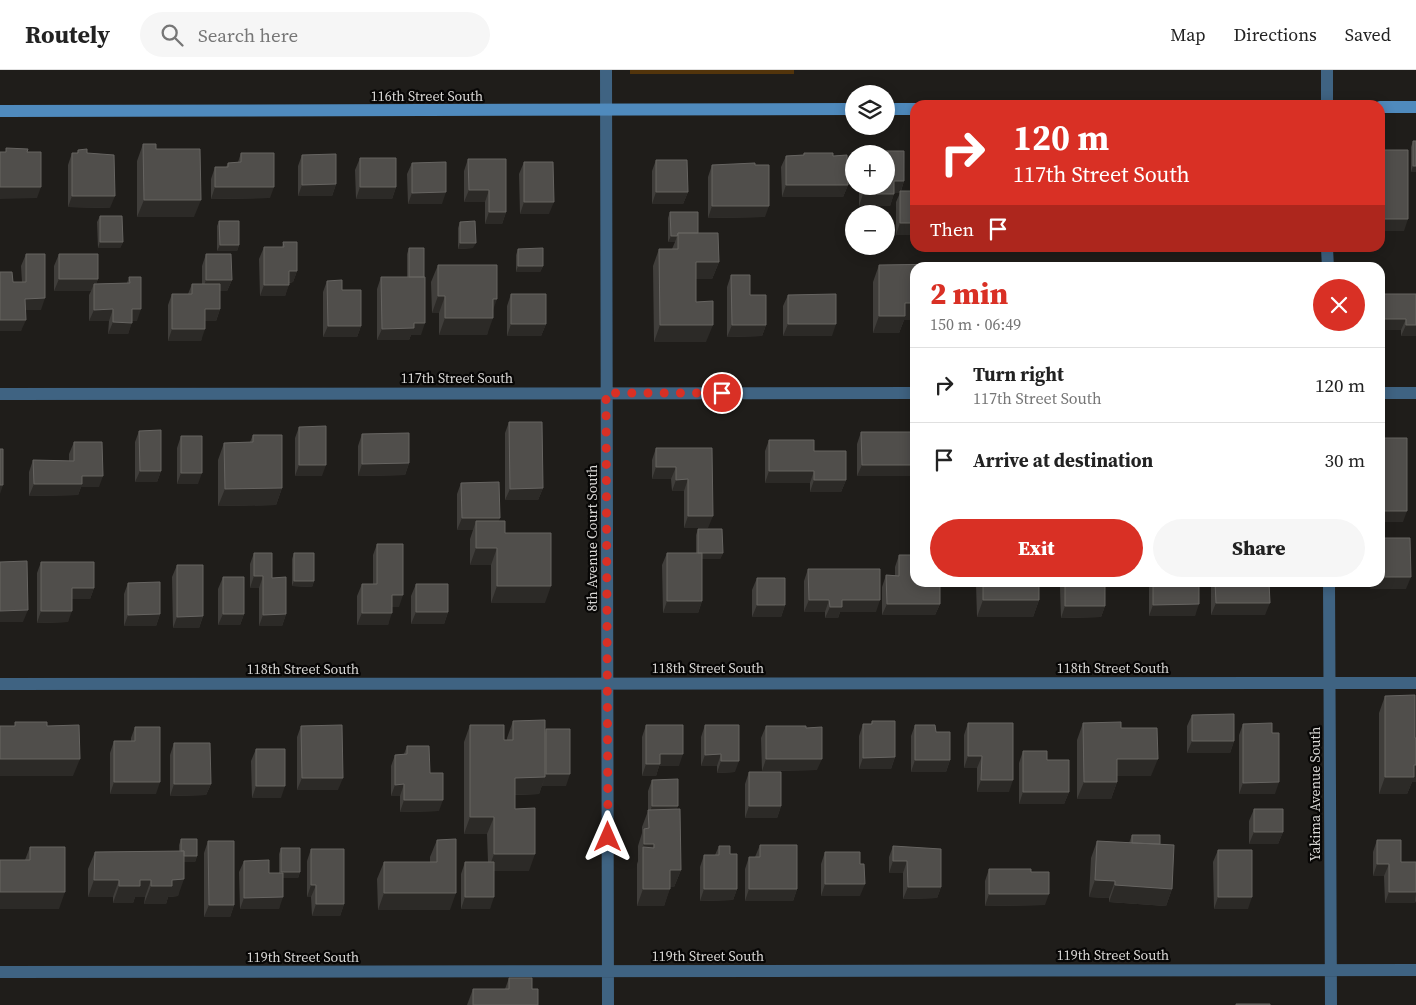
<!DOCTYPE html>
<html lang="en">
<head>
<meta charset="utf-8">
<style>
  :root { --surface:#fff; --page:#f6f6f6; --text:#222; --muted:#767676; --line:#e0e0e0; --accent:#d93025 }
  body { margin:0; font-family:"Source Serif 4",serif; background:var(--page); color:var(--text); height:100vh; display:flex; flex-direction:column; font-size:19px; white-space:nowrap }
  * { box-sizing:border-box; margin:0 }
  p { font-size:16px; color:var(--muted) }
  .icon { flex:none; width:28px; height:28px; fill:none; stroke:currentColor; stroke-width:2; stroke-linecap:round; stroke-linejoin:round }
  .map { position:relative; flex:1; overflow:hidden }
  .side { position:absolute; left:910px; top:192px; width:475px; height:325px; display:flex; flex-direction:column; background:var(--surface); border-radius:15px; box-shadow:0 2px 12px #0003 }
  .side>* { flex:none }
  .guide { position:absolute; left:910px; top:30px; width:475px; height:152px; border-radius:15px; box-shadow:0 2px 12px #0003; background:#d93025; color:#fff; overflow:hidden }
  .buttons { position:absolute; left:845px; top:15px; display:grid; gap:10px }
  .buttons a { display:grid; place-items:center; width:50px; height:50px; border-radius:50%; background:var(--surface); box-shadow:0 2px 12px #0003; font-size:25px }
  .pin { position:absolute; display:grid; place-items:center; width:42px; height:42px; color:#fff; margin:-21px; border:2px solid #fff; border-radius:50%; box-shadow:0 1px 5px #0007 }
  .me { position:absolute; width:55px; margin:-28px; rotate:0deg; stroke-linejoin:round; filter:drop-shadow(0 0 4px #0008) }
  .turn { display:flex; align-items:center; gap:18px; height:105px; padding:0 20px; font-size:22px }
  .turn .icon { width:65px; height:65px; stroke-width:2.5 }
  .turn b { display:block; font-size:35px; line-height:42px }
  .then { display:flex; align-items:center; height:48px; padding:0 20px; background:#0003; gap:10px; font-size:19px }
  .round { display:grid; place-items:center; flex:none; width:52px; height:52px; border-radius:26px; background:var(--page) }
  .headline { display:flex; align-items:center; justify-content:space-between; height:85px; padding:0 20px }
  h1 { font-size:30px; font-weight:800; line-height:38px; color:var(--accent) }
  .cta { display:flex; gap:10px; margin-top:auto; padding:10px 20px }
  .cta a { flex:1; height:58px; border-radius:30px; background:var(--accent); color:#fff; font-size:20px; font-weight:800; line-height:58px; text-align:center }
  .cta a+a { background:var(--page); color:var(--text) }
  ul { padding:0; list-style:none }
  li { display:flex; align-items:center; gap:15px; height:75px; padding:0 20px; border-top:1px solid var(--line) }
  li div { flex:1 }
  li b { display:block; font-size:19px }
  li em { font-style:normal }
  header { display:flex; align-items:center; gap:30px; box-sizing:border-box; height:70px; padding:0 25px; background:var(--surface); border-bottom:1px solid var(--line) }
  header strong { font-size:24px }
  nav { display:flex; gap:28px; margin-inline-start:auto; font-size:18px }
  .search { width:350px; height:45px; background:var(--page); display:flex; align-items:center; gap:12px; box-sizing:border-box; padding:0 18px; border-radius:28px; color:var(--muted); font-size:19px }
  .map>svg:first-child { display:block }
  .green { fill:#52340b }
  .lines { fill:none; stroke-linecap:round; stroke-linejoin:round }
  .street { stroke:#3f6382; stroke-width:12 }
  .secondary { stroke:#4f8abd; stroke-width:12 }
  .wall { fill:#403e3b }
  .shaded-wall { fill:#2c2a27 }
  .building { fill:#504e4b; stroke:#666461 }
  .route { stroke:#d93025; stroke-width:9; stroke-dasharray:0 16.2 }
  .labels { text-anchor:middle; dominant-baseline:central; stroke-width:4.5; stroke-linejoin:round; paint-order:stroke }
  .street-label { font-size:14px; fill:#d9d7d5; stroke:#080706 }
</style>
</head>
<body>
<header>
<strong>Routely</strong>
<div class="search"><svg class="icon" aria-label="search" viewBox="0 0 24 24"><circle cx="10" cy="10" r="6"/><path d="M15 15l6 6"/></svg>Search here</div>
<nav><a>Map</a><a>Directions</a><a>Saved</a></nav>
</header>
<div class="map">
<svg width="1416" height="935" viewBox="0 0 1416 935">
  <rect width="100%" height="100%" fill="#1f1d1a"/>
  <path class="green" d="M630,0H794V4H630Z"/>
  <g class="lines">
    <path class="street" d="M606,0L608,935
      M1327,0V35
      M1327,178L1328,198
      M1380,323H1416
      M0,324L915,323
      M1329,512L1331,935
      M0,614L1416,613
      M0,902L1416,900"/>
    <path class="secondary" d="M1380,37H1416
      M886,39H915
      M0,41L854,39"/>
  </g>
  <path class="wall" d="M1413,71H1416V102H1411V77Z
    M143,74L156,79L194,147H137V91Z
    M78,80L87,83L110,138L68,137V95L72,83H77Z
    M863,81H904V111L901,121H915V165H896V132L900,123H894L890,136H859V116H886V84H862Z
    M241,83L270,128L211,129V109L215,97H226L228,93L238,92Z
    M804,83L833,86L848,115L843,127H782L781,97L786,86L803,85Z
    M302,85L336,114L332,126H298V96Z
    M360,88L396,117L392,129H356L355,100Z
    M468,89L506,142L502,154H485V132H464V101Z
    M656,90L688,122L683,134H652V101Z
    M524,92L549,144H520L519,104Z
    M412,93L442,134H408L407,104Z
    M712,95H755L765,147L708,148V107Z
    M670,142L698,163L719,192L712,209H696V232L706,272H654L653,196L659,179H672L675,172H668V148Z
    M100,146L123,172L120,178H98L97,152Z
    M219,151L239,175L237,181H217V156Z
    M460,152L473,178L458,179V158Z
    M283,172L297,201L293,212L289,213L285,226H260L259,189L264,177H282Z
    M409,178L421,265H411L409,270H377V219L381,207H407V184Z
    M518,179L543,196L540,202H516V185Z
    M26,184L41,240H25L21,261L13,212H22L21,196Z
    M59,184L98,209L96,214L127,213L129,207L137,251H132L128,264H108L109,251H89V225L91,221H54V196Z
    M206,184L232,210L227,221H220V239L216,251H205L201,271H168V235L172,224H188L192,214H202V196Z
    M438,195L493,240L487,265H439V243H432L431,212Z
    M879,195L915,198V250H904L899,263H873V212Z
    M731,205L750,225L766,255L762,266L727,267V217Z
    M327,211L342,220L361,256L357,267H323V222Z
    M511,224L546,254L541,266H507V236Z
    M1380,224H1416V266H1401V260H1380Z
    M788,225L832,266H783V236Z
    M509,352L543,418L538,430H505V363Z
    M299,357L322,406H295V368Z
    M139,361L161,401L157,412H135V372Z
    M861,362H915V406H857V374Z
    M362,364L409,393L405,405L358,406V376Z
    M253,365L282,418L276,435L218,436V390L224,373L250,372Z
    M181,366L198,414H177V378Z
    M769,370L814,381L846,410L841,422H810V413H765V381Z
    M74,372L99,417H81L78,425L29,426V402L33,390L69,391V384Z
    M656,378H712L708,458H684V421H672L671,409H652V390Z
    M461,413L498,451L545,533H491V495H470V469L473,460H457V424Z
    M698,459L723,483L720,489H702V531L698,543H663L662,495L667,483H696V465Z
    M377,474L399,537H392L388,555H357V526L362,514H373V485Z
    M254,483L286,544L282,556H259V518H250V494Z
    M294,483L314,511L312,517L292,516V489Z
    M899,485L915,512L940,534L935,545H882V517L886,505H895V497Z
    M41,492L94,518L90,529H72L68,552L37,553V503Z
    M177,495L203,546L199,558H173L172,507Z
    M808,499L876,542H840L838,548H825V542H804V511Z
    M223,507L244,544L240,555H218V519Z
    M757,508L785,535L781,547H752V520Z
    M961,512H1039V530L1033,547H977L976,514H961Z
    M1062,512H1105V536L1101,547L1061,548L1060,517Z
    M1150,512H1199L1195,546H1149V515Z
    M1211,512H1269L1265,545H1211Z
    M128,513L160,544L156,556H124V524Z
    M416,514L448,542L444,554H411V526Z
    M1385,626L1415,668H1416V712H1412L1407,724H1379V643Z
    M1192,645L1234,671L1230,683H1187V656Z
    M513,651L545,663L546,659L566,716H542V715L539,724L515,725V739L529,801H494L490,839H461V804L465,792H488L487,764H464V672L470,655L504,670H507V668Z
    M872,651L895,687L891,699H859V666L863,654H871Z
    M968,653L1009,722H977V698H964V665Z
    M1083,653L1121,658L1151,706H1117V712L1111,729H1077V670Z
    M1243,654L1275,724H1239V665Z
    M646,655L679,696H659L656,706H642V667Z
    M705,655L735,702L717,703V696H701V667Z
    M915,655L936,662L950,690L946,702H911V666Z
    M301,656L338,720H297V667Z
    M766,656L817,700L762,701L761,668Z
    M135,657L156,724H110V683L114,671H131V668Z
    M174,673L211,714L206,725L170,726V685Z
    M407,676L430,703L439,741L400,742V726H391V696L395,685L404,684Z
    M256,679L281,728H252L251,691Z
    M1023,681L1047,690L1069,722L1064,734H1019V693Z
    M749,702L781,736L777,748H745V714Z
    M652,710L678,736L676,739L681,800L674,817H670L664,836H637V794L638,791V776L642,763V757L648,741V721Z
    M1254,739L1283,762L1278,774H1249V751Z
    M1132,765L1160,774L1172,819L1166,836L1109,832V828L1089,827L1091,788L1097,771L1129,773Z
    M181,769L197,786L195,792H184L178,826L168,827L166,834H144L145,827H135L133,833H113V827H88V799L95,782L179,781V775Z
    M437,770L450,840H378L377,809L384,792H430V787Z
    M1377,770L1401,792H1416V831L1415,833H1385L1384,806H1373V782Z
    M208,771L234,835L230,847H204V783Z
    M760,775L797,819L793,831H745V799L749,787H755Z
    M719,776L737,819L733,830L700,831V797L704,785H715Z
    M893,776L941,817L937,828L903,829V803H889V787Z
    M30,777L59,839H0V790H25Z
    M281,778L300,802L298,808H283L279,839H240L239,802L244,791L269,803H279V784Z
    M311,779L344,834L340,846H312L311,827H307V791Z
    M1218,780L1248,839H1214L1213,792Z
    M825,782L860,826H821V794Z
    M989,799L1031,802L1045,835L985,836V811Z
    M509,908L532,919L538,935H467L473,919H505Z"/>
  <path class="shaded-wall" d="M1413,96H1416V102H1411Z
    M894,111H904L900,123H890Z
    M336,114L332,126H298L302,115Z
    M786,115H848L843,127H782Z
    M0,117H41L37,128L0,129Z
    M215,117H274L270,128L211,129Z
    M360,117H396L392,129H356Z
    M469,120H489L485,132H464Z
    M446,122L442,134H408L412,123Z
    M656,122H688L683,134H652Z
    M863,124H894L890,136H859Z
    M72,126H115L110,138L68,137Z
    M144,130H201L194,147H137Z
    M524,132H554L549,144H520Z
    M712,136H769L765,147L708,148Z
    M489,142H506L502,154H485Z
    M1380,149H1408L1404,161H1380Z
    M900,153H915V165H896Z
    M671,166H677L675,172H668Z
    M100,172H123L120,178H98Z
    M460,173H476L473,178L458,179Z
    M220,175H239L237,181H217Z
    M696,192H719L712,209H689Z
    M518,196H543L540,202H516Z
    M289,201H297L293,212L284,213Z
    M59,209H98L94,220V214L91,221H54Z
    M206,210H232L227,221H202Z
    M264,215H289L285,226H260Z
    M438,226H445L439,243H432Z
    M45,228L41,240H21L25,229Z
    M493,229H497L491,246Z
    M905,233H915V250H904L899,263H873L879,246Z
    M113,239L109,251H89L94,240Z
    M132,239H141L137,251H128Z
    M205,239H220L216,251H201Z
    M445,248H493L487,265H439Z
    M1380,249H1406L1401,260H1380Z
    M0,250H26L21,261H0Z
    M113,252L132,253L128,264H108Z
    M414,253H425L421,265H411L409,270H377L382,259Z
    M511,254H546L541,266H507Z
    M788,254H836L832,266H783Z
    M660,255H713L706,272H654Z
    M732,255H766L762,266L727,267Z
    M1406,255H1416V266H1401Z
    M328,256H361L357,267H323Z
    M172,259H205L201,271H168Z
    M409,393L405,405L358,406L362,394Z
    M299,395H326L322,406H295Z
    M862,395H915V406H857Z
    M656,397H676L671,409H652Z
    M140,401H161L157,412H135Z
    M769,401H814L810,413H765Z
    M181,403H202L198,414H177Z
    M82,406H103L99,417H81L78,425L29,426L34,414Z
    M688,409L684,421H672L676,410Z
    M814,410H846L841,422H810Z
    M0,415H3L0,424Z
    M282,418L276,435L218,436L225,419Z
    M543,418L538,430H505L510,419Z
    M1380,441H1407L1403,452H1380Z
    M688,446H713L708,458H684Z
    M462,448H500L495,460L476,451L473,460H457Z
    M476,478H497L491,495H470Z
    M698,483H723L720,489H696Z
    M254,506H263L259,518H250Z
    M1380,507H1411L1406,519H1370L1373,512H1380Z
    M294,511H314L312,517L292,516Z
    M962,512H977L976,514H961Z
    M497,516H551L545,533H491Z
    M72,518H94L90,529H68Z
    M392,525H403L399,537H388Z
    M809,530H829L825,542H804Z
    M842,530H880L876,542H840L838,548H825L830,537Z
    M983,530H1039L1033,547H977Z
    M667,531H702L698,543H663Z
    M1216,533H1270L1265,545H1211Z
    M887,534H940L935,545H882Z
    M1199,534L1195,546H1149L1153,535Z
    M757,535H785L781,547H752Z
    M1065,536H1105L1101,547L1061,548Z
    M28,540L23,552H0V541Z
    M41,541H72L68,552L37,553Z
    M416,542H448L444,554H411Z
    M362,543H392L388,555H357Z
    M160,544L156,556H124L128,545Z
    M223,544H244L240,555H218Z
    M286,544L282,556H259L263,545Z
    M203,546L199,558H173L177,547Z
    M1192,671H1234L1230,683H1187Z
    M660,684H683L679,696H659L656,706H642L646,694Z
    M721,684L717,696H701L705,685Z
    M968,686H982L977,698H964Z
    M895,687L891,699H859L863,688Z
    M0,689H80L73,706H0Z
    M766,689H822L817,700L762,701Z
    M1117,689H1158L1151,706H1111Z
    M915,690H950L946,702H911Z
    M721,691H739L735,702L717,703Z
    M1414,695H1416V712H1412L1407,724H1379L1385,707Z
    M546,704H570L566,716H542Z
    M545,707L539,724L509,725L515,708Z
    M302,708H343L338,720H297Z
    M981,710H1013L1009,722H977Z
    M114,712H160L156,724H110Z
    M1084,712H1117L1111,729H1077Z
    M1279,712L1275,724H1239L1243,713Z
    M174,714H211L206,725L170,726Z
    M404,714L400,726H391L395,715Z
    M256,716H285L281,728H252Z
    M1023,722H1069L1064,734H1019Z
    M404,730H443L439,741L400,742Z
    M652,736H678L673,748H648Z
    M749,736H781L777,748H745Z
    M470,747H494L487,764H464Z
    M1254,762H1283L1278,774H1249Z
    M644,774H654L648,791L643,777L638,791Z
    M494,784H535L529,801H488Z
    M181,786H197L195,792H179Z
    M893,791H907L903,803H889Z
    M1377,794H1389L1384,806H1373Z
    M670,800H681L674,817H664Z
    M281,802H300L298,808H279Z
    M184,809L178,826L168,827L166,834H144L151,816L172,810Z
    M94,810H119L113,827H88Z
    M140,810H151L145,827H135L133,833H113L119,816Z
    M1095,810L1115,811L1109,828L1089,827Z
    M825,814H865L860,826H821Z
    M311,815H316L311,827H307Z
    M1115,815L1172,819L1166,836L1109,832Z
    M908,817H941L937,828L903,829Z
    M643,819H670L664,836H637Z
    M704,819H737L733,830L700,831Z
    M749,819H797L793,831H745Z
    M0,822H65L59,839H0Z
    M1389,822H1416L1415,833H1385Z
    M384,823H456L450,840H378Z
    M989,824H1049L1045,835L985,836Z
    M283,827L279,839H240L244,828Z
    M465,827H494L490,839H461Z
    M1218,827H1252L1248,839H1214Z
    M316,834H344L340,846H312Z
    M209,835H234L230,847H204Z"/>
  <path class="building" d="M1413,71H1416V96H1413Z
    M143,74H156V79H200L201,130H144Z
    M6,78L28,79L27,82H41V117H0V82H6Z
    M87,79V83L114,85L115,126H72V83H78V80Z
    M1380,80H1408V149H1380Z
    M863,81H904V111H894V124H863V116H886V84H863Z
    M241,83H274V117H215V97H228V93L241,92Z
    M804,83H833V86L847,85L848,115H786V86L804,85Z
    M336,84V114L302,115V85Z
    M360,88H396V117H360Z
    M468,89H506V142H489V120H469Z
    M656,90H687L688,122H656Z
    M446,92V122L412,123V93Z
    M524,92H553L554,132H524Z
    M755,93V95H769V136H712V95Z
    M900,121H915V153H900Z
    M670,142H698V163H678L677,166H671Z
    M100,146H122L123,172H100Z
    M219,151H239V175H220Z
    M475,151L476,173H460V152Z
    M678,163H718L719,192H696V232L713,231V255H660L659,179H678Z
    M283,172H297V201H289V215H264V177H284Z
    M409,178H424V207H409Z
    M543,178V196H518V179Z
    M26,184H45V228L25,229L26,250H0V202H12L13,212H26Z
    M59,184H98V209H59Z
    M206,184H231L232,210H206Z
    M949,194V198H915V233H905V246H879V195Z
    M438,195H497V229H493V248H445V226H438Z
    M731,205H750V225H766V255H732Z
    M129,207H141V239H132V253L113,252V239L94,240V214L130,213Z
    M381,207H425V253H414V258L382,259Z
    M342,210V220H361V256H328L327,211Z
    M192,214H220V239H205V259H172V224H192Z
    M511,224H546V254H511Z
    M836,224V254H788V225Z
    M1380,224H1416V255H1406V249H1380Z
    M509,352H542L543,418L510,419Z
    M326,356V395H299V357Z
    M161,360V401H140L139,361Z
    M861,362H915V395H862Z
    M409,363V393L362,394V364Z
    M253,365H282V418L225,419L224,373L253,372Z
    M181,366H202V403H181Z
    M1380,368H1407V441H1380Z
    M769,370H814V381H846V410H814V401H769Z
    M74,372H102L103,406H82V414H34L33,390L74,391Z
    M656,378H712L713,446H688V409L676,410V397H656Z
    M0,379H3V415H0Z
    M499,412L500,448H462L461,413Z
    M476,451H505V463H551V516H497V478H476Z
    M698,459H722L723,483H698Z
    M1380,468H1410L1411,507H1380Z
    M377,474H403V525H392V543H362V514H377Z
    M254,483H272V508L286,507V544L263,545V506H254Z
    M294,483H314V511H294Z
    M667,483H702V531H667Z
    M899,485H915V512H940V534H887L886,505L899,506Z
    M27,491L28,540L0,541V492Z
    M41,492H94V518H72V541H41Z
    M177,495H203V546L177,547Z
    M808,499H880V530H842V537H830L829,530H809Z
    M223,507H244V544H223Z
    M757,508H785V535H757Z
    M160,512V544L128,545V513Z
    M983,512H1039V530H983Z
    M1065,512H1105V536H1065Z
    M1153,512H1199V534L1153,535Z
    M1215,512H1269L1270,533H1216Z
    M416,514H448V542H416Z
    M1415,625V668H1416V695H1414V707H1385V626Z
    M1234,644V671H1192V645Z
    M545,650V707L515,708V739L535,738V784H494V747H470V655H504V670H513V651Z
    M872,651H895V687L863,688V654H872Z
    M15,652H47V656L79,655L80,689H0V656H15Z
    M1121,652V658H1157L1158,689H1117V712H1084L1083,653Z
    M968,653H1013V710H981L982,686H968Z
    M1272,653V663H1279V712L1243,713V654Z
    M342,655L343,708H302L301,656Z
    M646,655H683V684H660V694H646Z
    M705,655H739V691H721V684L705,685Z
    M915,655H935L936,662H950V690H915Z
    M766,656H806V658L822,657V689H766Z
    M135,657H160V712H114V671H135Z
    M546,659H570V704H546Z
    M174,673H210L211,714H174Z
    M407,676H429L430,703H443V730H404V714L395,715V685L407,684Z
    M256,679H285V716H256Z
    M1023,681H1047V690H1069V722H1023Z
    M749,702H781V736H749Z
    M678,709V736H652V710Z
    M680,739L681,800H670V819H643V777L654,778V774H644V759L649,758L648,740Z
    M1254,739H1283V762H1254Z
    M1132,765H1160V774L1132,773Z
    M181,769H197V786H184V781H181Z
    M456,769V823H384V792H437V770Z
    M1377,770H1401V792H1416V822H1389V794H1377Z
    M208,771H234V835H209Z
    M1097,771L1174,775L1172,819L1115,815V811L1095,810Z
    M760,775H797V819H749V787H760Z
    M719,776H730V784H737V819H704V785H719Z
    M893,776L941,779V817H908L907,791H893Z
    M30,777H65V822H0V790H30Z
    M281,778H300V802H281Z
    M311,779H344V834H316V815H311Z
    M1218,780H1252V827H1218Z
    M184,781V809L172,810V816H151V810H140V816H119V810H94L95,782Z
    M825,782H860V794H864L865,814H825Z
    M269,790V803H283V827L244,828V791Z
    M465,792H494V827H465Z
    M989,799H1031V802H1049V824H989Z
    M509,908H532V919H538V935H473V919H509Z
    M1236,934H1270V935H1236Z"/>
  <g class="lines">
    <path class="route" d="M608,767L606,323H722"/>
  </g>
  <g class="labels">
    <g class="street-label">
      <text x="427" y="26">116th Street South</text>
      <text x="457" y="308">117th Street South</text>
      <text transform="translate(592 468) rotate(-90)">8th Avenue Court South</text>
      <text x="708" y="598">118th Street South</text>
      <text x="1113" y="598">118th Street South</text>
      <text x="303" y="599">118th Street South</text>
      <text transform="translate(1315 724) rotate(-90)">Yakima Avenue South</text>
      <text x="1113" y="885">119th Street South</text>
      <text x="708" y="886">119th Street South</text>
      <text x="303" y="887">119th Street South</text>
    </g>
  </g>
</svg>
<div class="buttons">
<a><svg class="icon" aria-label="layers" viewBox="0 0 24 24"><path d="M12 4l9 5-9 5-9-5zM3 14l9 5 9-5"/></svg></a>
<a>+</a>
<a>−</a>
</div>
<div class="pin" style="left:722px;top:323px;background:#d93025"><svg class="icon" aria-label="arrive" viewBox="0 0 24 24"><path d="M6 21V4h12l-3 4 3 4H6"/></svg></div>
<svg class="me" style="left:608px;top:767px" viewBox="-20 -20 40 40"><path d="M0-17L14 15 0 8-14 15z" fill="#d93025" stroke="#fff" stroke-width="4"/></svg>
<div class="guide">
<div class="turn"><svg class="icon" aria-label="right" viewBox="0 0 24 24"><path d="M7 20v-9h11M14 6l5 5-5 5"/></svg><div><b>120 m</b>117th Street South</div></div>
<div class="then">Then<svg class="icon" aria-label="arrive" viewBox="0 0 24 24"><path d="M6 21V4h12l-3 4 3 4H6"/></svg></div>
</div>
<section class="side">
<div class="headline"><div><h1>2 min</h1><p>150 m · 06:49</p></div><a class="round" style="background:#d93025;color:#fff"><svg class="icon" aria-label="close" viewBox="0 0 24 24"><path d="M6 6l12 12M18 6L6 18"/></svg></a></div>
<ul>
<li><svg class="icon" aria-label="right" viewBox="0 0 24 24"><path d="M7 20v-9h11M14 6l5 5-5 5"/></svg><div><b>Turn right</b><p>117th Street South</p></div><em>120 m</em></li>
<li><svg class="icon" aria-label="arrive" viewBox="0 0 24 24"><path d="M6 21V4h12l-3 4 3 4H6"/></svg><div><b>Arrive at destination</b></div><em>30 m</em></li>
</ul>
<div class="cta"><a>Exit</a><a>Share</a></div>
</section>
</div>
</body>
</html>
